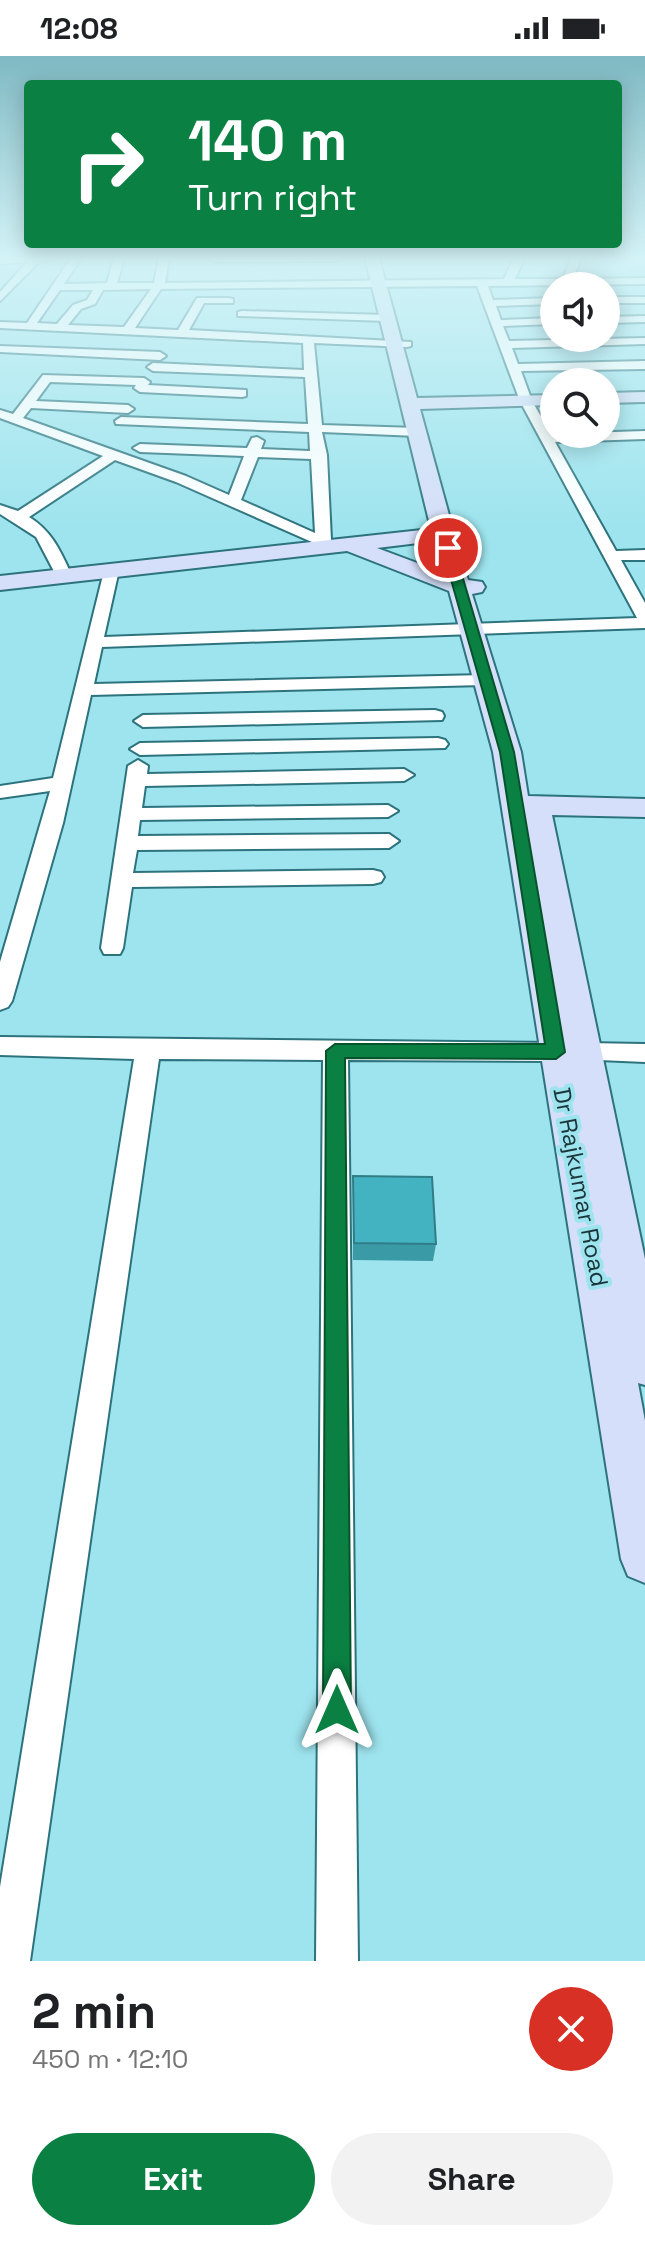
<!DOCTYPE html>
<html lang="en">
<head>
<meta charset="utf-8">
<style>
  :root { --surface:#fff; --page:#f2f2f2; --text:#202124; --muted:#757577; --accent:#0b8043 }
  body { margin:0; font-family:"Space Grotesk",sans-serif; background:var(--page); color:var(--text); height:100vh; display:flex; flex-direction:column; font-size:30px; white-space:nowrap }
  * { box-sizing:border-box; margin:0 }
  p { font-size:26px; color:var(--muted) }
  .icon { flex:none; width:44px; height:44px; fill:none; stroke:currentColor; stroke-width:2; stroke-linecap:round; stroke-linejoin:round }
  .map { position:relative; height:1905px; overflow:hidden }
  .details { display:flex; flex-direction:column; background:var(--surface); flex:1 }
  .details>* { flex:none }
  .hud { position:absolute; left:24px; top:24px; width:598px; height:168px; border-radius:8px; box-shadow:0 4px 20px #0003; background:#0b8043; color:#fff; overflow:hidden }
  .tools { position:absolute; left:540px; top:216px; display:grid; gap:16px }
  .tools a { display:grid; place-items:center; width:80px; height:80px; border-radius:50%; background:var(--surface); box-shadow:0 4px 20px #0003; font-size:40px }
  .pin { position:absolute; display:grid; place-items:center; width:68px; height:68px; color:#fff; margin:-34px; border:4px solid #fff; border-radius:50%; box-shadow:0 2px 8px #0007 }
  .me { position:absolute; width:88px; margin:-44px; rotate:0deg; stroke-linejoin:round; filter:drop-shadow(0 0 6px #0008) }
  .turn { display:flex; align-items:center; gap:28px; height:168px; padding:0 32px; font-size:36px }
  .turn .icon { width:104px; height:104px; stroke-width:2.5 }
  .turn b { display:block; font-size:56px; line-height:68px }
  .round { display:grid; place-items:center; flex:none; width:84px; height:84px; border-radius:42px; background:var(--page) }
  .head { display:flex; align-items:center; justify-content:space-between; height:136px; padding:0 32px }
  h1 { font-size:48px; font-weight:600; line-height:60px }
  .action { display:flex; gap:16px; margin-top:auto; padding:16px 32px }
  .action a { flex:1; height:92px; border-radius:48px; background:var(--accent); color:#fff; font-size:32px; font-weight:600; line-height:92px; text-align:center }
  .action a+a { background:var(--page); color:var(--text) }
  .status { display:flex; justify-content:space-between; align-items:center; height:56px; padding:0 40px; background:var(--surface); direction:ltr }
  .status svg { height:22px; fill:currentColor }
  .map>svg:first-child { display:block }
  .lines { fill:none; stroke-linecap:round; stroke-linejoin:round }
  .street-casing { stroke:#2c737d; stroke-width:4 }
  .secondary-casing { stroke:#2c737d; stroke-width:4 }
  .street { fill:#fff; fill-rule:evenodd }
  .secondary { fill:#d5dff9; fill-rule:evenodd }
  .wall { fill:#3a9aa6 }
  .building { fill:#44b3c1; stroke:#307d87; stroke-width:2 }
  .route { fill:#0b8043; stroke:#07532c; stroke-width:2 }
  .labels { text-anchor:middle; dominant-baseline:central; stroke-width:8; stroke-linejoin:round; paint-order:stroke }
  .street-label { font-size:24px; fill:#1a363b; stroke:#9ee4ee }
</style>
</head>
<body>
<div class="status"><b>12:08</b><svg viewBox="0 0 49 12"><path d="M0 12V9h3v3zM5 12V6h3v6zM10 12V3h3v9zM15 12V0h3v12zM26 1h20v11H26zM47 4h2v5h-2z"/></svg></div>
<div class="map">
<svg width="645" height="1905" viewBox="0 0 645 1905">
  <rect width="100%" height="100%" fill="#9ee4ee"/>
  <g class="lines">
    <defs>
      <path id="street" d="M0,202H58L39,206L0,245V236L27,206L0,208Z
        M71,202H81L64,228L107,227L114,202H124L117,227H154L159,202H169L165,227L504,223L514,202H524L515,223H563L571,202H581L573,223L645,222V228L488,230L493,244L554,242V248L496,250L501,264L554,262V268L503,270L509,285L645,282V288L512,292L518,308L645,305V313L521,315L532,345L551,378L645,375V383L555,386L616,495L645,494V504H621L645,547V572L102,591L94,628L484,619L493,624L484,629L91,639L63,767L12,945L8,951L0,954V906L50,735L0,742V730L53,722L105,511H117L119,514L104,581L637,562L520,345L477,230L161,233L135,272L178,274L197,242H229L233,243V247H204L189,274L411,286V290L407,291L314,287L322,369L417,372L424,376L417,380L322,376L327,399L331,484L338,489L330,494L176,426L115,404L29,461C52,475 61,496 72,520L70,523H58L36,481L0,458V449L18,455L103,400L0,362V354L13,358L43,319L144,322L150,326L148,329L246,334V340L242,341L140,336L134,332L136,329L50,326L36,345L128,349L134,353L128,357L31,352L23,362L186,420L229,439L244,400L140,396L133,392L140,388L247,392L252,382L257,381L264,385L261,393L310,395L309,376L116,368L115,365L121,361L308,368L305,321L153,315L147,311L153,307L304,314L303,287L0,272V266L27,267ZM151,233L124,271L68,269L81,253L95,248L103,234ZM60,234H93L87,244L73,249L57,268L37,267ZM258,401L311,403L315,477L241,444Z
        M342,202L337,205L215,206L210,203Z
        M606,241H645V247H606Z
        M242,255L387,259L393,262L387,265L238,260V256Z
        M645,260V266L606,267V261Z
        M0,290L160,296L166,300L160,304L0,296Z
        M435,654L442,656L444,660L442,664L143,671L134,665L143,659Z
        M438,682L445,684L448,688L445,692L140,699L130,693L140,687Z
        M138,704L148,710L147,718L404,713L414,719L404,725L145,730L142,752L388,749L398,755L388,761L140,764L138,780L389,778L399,785L389,792L137,794L133,817L373,814L381,816L384,821L381,826L373,828L132,831L123,892L120,898H104L101,892L128,710Z
        M0,981L556,987L565,989L568,996L565,1003L556,1005L348,1004L358,1905H316L323,1004L159,1003L30,1905H0V1831L134,1003L0,999Z
        M585,987L645,988V1006L576,1003L573,996L576,989Z"/>
      <path id="secondary" d="M365,202H379L417,342L554,339V349L420,353L452,470L467,471L470,476L467,481L456,483L468,524L482,526L485,531L482,536L472,538L521,696L528,740L645,743V761L552,759L645,1203V1329L638,1327L645,1365V1527L628,1520L621,1503L493,696L449,535L347,495L0,534V520L431,473ZM435,485L444,517L377,492Z
        M645,336V346L606,347V337Z"/>
    </defs>
    <use href="#street" class="street-casing"/>
    <use href="#secondary" class="secondary-casing"/>
    <use href="#street" class="street"/>
    <use href="#secondary" class="secondary"/>
  </g>
  <path class="wall" d="M353,1120L436,1188L433,1205L353,1204Z"/>
  <path class="building" d="M353,1120L432,1121L436,1188L354,1187Z"/>
  <linearGradient id="sky" x2="0" y2="1"><stop stop-color="#7fb9c3"/><stop offset="0.43" stop-color="#d3f3f7"/><stop offset="1" stop-color="#d3f3f7" stop-opacity="0"/></linearGradient>
  <rect width="645" height="469" fill="url(#sky)"/>
  <path class="route" d="M448,488L454,492L514,696L565,996L556,1003L345,1002L351,1654L347,1664L337,1668L327,1664L323,1654L326,995L335,988H545L500,696L442,492Z"/>
  <g class="labels">
    <g class="street-label">
      <text transform="translate(581 1131) rotate(79)">Dr Rajkumar Road</text>
    </g>
  </g>
</svg>
<div class="tools">
<a><svg class="icon" aria-label="sound" viewBox="0 0 24 24"><path d="M4 9h4l5-4v14l-5-4H4zM17 9q2 3 0 6"/></svg></a>
<a><svg class="icon" aria-label="search" viewBox="0 0 24 24"><circle cx="10" cy="10" r="6"/><path d="M15 15l6 6"/></svg></a>
</div>
<div class="pin" style="left:448px;top:492px;background:#d93025"><svg class="icon" aria-label="arrive" viewBox="0 0 24 24"><path d="M6 21V4h12l-3 4 3 4H6"/></svg></div>
<svg class="me" style="left:337px;top:1654px" viewBox="-20 -20 40 40"><path d="M0-17L14 15 0 8-14 15z" fill="#0b8043" stroke="#fff" stroke-width="4"/></svg>
<div class="hud">
<div class="turn"><svg class="icon" aria-label="right" viewBox="0 0 24 24"><path d="M7 20v-9h11M14 6l5 5-5 5"/></svg><div><b>140 m</b>Turn right</div></div>
</div>
</div>
<section class="details">
<div class="head"><div><h1>2 min</h1><p>450 m · 12:10</p></div><a class="round" style="background:#d93025;color:#fff"><svg class="icon" aria-label="close" viewBox="0 0 24 24"><path d="M6 6l12 12M18 6L6 18"/></svg></a></div>
<div class="action"><a>Exit</a><a>Share</a></div>
</section>
</body>
</html>
